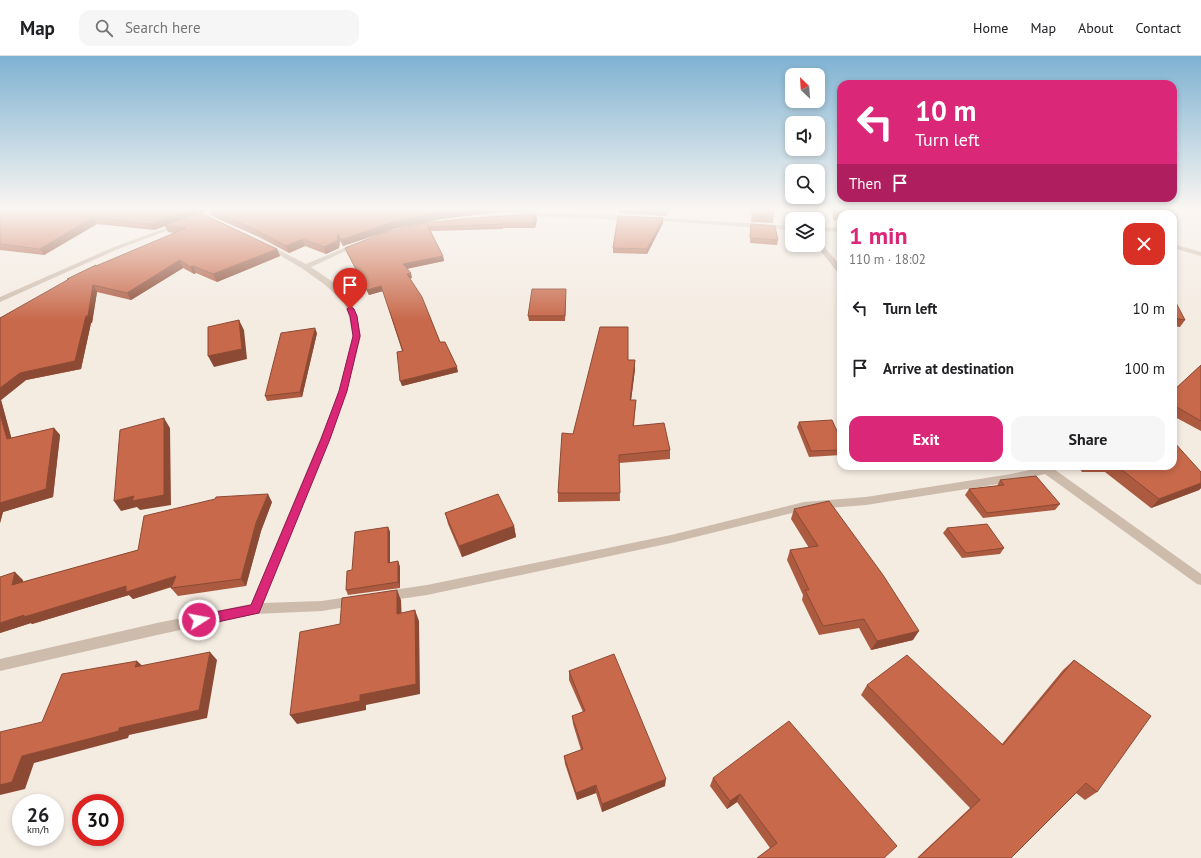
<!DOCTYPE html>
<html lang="en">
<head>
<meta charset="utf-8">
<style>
  :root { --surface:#fff; --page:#f6f6f6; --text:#202124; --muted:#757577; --line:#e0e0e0; --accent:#db2777 }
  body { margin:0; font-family:"PT Sans",sans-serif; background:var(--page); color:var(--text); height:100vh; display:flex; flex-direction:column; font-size:15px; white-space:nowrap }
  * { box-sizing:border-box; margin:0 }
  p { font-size:13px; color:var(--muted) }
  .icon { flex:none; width:22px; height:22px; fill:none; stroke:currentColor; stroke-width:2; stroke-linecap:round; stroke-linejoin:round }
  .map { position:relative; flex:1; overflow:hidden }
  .drawer { position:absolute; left:837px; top:154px; width:340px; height:260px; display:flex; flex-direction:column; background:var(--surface); border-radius:12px; box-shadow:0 2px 6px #0003 }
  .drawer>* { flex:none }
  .guide { position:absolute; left:837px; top:24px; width:340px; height:122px; border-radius:12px; box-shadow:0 2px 6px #0003; background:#db2777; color:#fff; overflow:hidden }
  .needle { width:26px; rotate:335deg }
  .fabs { position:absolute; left:785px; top:12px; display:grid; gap:8px }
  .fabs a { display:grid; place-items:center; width:40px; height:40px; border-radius:8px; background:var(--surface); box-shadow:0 2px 6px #0003; font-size:20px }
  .speed { position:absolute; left:12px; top:738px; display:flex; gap:8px; font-size:20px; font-weight:700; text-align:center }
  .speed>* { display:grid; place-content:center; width:52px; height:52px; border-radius:50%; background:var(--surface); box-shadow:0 2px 6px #0003; line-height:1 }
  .speed small { font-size:10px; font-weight:400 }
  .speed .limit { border:6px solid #d22; background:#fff; color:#111 }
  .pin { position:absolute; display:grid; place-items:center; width:34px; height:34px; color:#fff; margin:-41px -17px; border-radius:50% 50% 50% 0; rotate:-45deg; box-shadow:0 0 4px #0007 }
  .pin .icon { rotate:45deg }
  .me { position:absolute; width:44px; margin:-22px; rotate:79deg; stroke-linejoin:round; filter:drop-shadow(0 0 3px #0008) }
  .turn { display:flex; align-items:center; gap:14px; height:84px; padding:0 12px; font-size:18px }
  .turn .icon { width:52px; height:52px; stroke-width:2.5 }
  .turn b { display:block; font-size:28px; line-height:34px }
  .then { display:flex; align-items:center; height:38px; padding:0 12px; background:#0003; gap:8px; font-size:15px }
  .round { display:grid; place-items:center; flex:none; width:42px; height:42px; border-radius:12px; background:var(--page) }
  .overview { display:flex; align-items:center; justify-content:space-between; height:68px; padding:0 12px }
  h1 { font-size:24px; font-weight:600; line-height:30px; color:var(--accent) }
  .button { display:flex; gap:8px; margin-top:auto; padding:8px 12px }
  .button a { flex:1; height:46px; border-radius:12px; background:var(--accent); color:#fff; font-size:16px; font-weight:600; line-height:46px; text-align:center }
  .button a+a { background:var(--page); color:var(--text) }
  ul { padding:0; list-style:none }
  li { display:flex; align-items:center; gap:12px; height:60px; padding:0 12px }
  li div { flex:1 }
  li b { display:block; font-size:15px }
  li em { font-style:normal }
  header { display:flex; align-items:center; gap:24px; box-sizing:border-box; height:56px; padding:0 20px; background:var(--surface); border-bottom:1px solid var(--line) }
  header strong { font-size:19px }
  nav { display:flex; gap:22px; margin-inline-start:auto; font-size:14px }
  .search { width:280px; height:36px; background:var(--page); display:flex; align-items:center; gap:10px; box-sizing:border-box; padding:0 14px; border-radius:12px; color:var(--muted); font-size:15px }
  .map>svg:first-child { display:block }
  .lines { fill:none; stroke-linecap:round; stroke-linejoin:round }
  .minor { fill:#cdbbac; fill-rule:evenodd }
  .wall { fill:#ac5a40 }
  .shaded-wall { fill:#8c4a34 }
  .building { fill:#c8694b; stroke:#8c4a34 }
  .route { fill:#db2777; stroke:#8e194d }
</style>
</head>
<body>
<header>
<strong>Map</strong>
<div class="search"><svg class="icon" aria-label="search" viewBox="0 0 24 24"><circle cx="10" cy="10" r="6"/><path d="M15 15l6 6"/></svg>Search here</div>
<nav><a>Home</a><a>Map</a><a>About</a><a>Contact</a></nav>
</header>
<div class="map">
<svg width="1201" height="802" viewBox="0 0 1201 802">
  <rect width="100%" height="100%" fill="#f4ebe1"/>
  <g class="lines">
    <path class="minor" d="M220,152H227L196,165L191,164Z
      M782,152H788L796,163L791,164Z
      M1166,152H1172L1171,158H1165Z
      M530,156L630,160L633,162L630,164L530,160L483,164L480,162L483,160Z
      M650,161L792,170V174L648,164V162Z
      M177,168L182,169L118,193L0,246V241L114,191Z
      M818,171L841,172V176L818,175Z
      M818,185L820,186L841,210V217H838L816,189H818Z
      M356,187L361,188L311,211L330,224L350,243L357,261L361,280L347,335L330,383L263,547L322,545L354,540L358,541L360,545L358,549L322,555L255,558L157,579L0,615V603L157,567L251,548L320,383L339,335L353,280L349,261L344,246L324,228L303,213L264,190L269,189L306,208Z
      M1173,188L1201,196V200L1173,192Z
      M1037,410L1051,411L1201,518V529L1197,528L1045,418L1011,426L866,449L804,454L671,487L427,539L386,545L382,544L380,540L382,536L386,535L427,529L671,479L804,446L866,441L1011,418L1038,412Z"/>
  </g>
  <path class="wall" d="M0,152H539V155L491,157L441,163L394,173L343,190L340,185L339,192L326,198L305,190L289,197L259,181L212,160L209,154L201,157L277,193L280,200L217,226L196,217L194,218L183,212L131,244L97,236L92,267H91L81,313L26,324L1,344L11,382L54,372L60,379L53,441L3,456L0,467V262L68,224L67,223L96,209L97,210L174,177L168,176L165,170L154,174L97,168L44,199L0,194Z
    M619,152H670L666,160L619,157Z
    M752,152H773L774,159L773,167L751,166Z
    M833,152H1053L1043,157L1056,158H841V165L833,164Z
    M536,158L537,163L535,172H503V173L431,175L443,200L444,205L407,213L412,222H410L440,286L458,316L402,330V295L383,235L369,239L347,197L345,192L423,167Z
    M663,162V167L647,198L613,197V192Z
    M751,168L778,184L777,189L750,187Z
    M566,233L565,265H529L528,260Z
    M1173,241L1185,264L1180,271L1173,270Z
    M317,277L302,341L267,345L265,340Z
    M628,304L635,313L631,344H636L634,370L670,394V403L619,407L620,445L558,446V437L573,378Z
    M1201,309V375L1173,360V335Z
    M799,366L841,384V399L809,401L797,371Z
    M1078,410H1173L1201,416V432L1199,434L1151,452L1105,416H1082Z
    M1000,424L1060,448L1055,454L983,462L965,439L969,433L997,430Z
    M272,446L261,475L246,530L178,540L171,532L172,531L133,543L129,539L32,568L31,567L0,577V521L23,524V526L138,494Z
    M794,453L913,584L871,594L859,572L819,579L802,544L803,539L787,504L790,494L809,492L791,463Z
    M445,457L514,470L516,481L462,501L448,468Z
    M388,471L390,476V507L398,505L400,511V532L348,539L346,534L352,514Z
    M947,472L1004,492L1000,498L962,502L943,477Z
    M1074,604L1097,736L1085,744L1076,737L1011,802H917L970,752L861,639L867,629L1002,688L1063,614Z
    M569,615L665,730L602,756L596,737L577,744L565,708L564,700L581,694L573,668L572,660L583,656L569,624Z
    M713,722L884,802L770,792L737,746L727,753L710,730Z"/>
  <path class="shaded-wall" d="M195,152H216L167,170L165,169V170L154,174L151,168Z
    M481,152H490L491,157L441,163L394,173L343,190L341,184L392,166L440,156Z
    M668,152H670L666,160L667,154Z
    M1044,152H1053L1041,158L1034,156Z
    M536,158L537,163L535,172L534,167Z
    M93,161L97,168L44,199L40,193Z
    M663,162V167L647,198V193Z
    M338,178L340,185L339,192L326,198L324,191Z
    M303,183L305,190L289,197L286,190Z
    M277,193L280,200L217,226L213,218Z
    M443,200L444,205L404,213L403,208Z
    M180,204L183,212L131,244L127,237Z
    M193,210L196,217L194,218L190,211Z
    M411,217L412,222L408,223L407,218Z
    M93,229L97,236L92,267H91L81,313L26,324L1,344L14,391L7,383L0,358V332Z
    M381,230L383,235L369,239L367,234Z
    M239,264L244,274L247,303L214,311L208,300Z
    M315,272L317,277L302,341L300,336Z
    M635,304V313L630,353V344Z
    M457,311L458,316L402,330L400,325Z
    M164,362L170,372L171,449L140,454L137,451L121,455L114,445Z
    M54,372L60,379L53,441L3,456L0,467V447Z
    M1201,427V432L1199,434L1151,452L1159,443Z
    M268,438L272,446L261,475L246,530L241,523L256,467Z
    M514,470L516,481L462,501L459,490Z
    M388,471L390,476V513L388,507Z
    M398,505L400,511V532L398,526Z
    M15,516L23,524L20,537L12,529Z
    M176,520L182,527L133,543L129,539L32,568L31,567L0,577V567L24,559L126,530Z
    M397,534L401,544L402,568L397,558Z
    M415,554L419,565L420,638L366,649V654L297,668L290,659L360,639Z
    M919,575L913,584L871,594L877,585Z
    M210,596L217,604L207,662L129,679L128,682L34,707L25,733L0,739V729L22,700L119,672Z
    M137,605L146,613L135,611Z
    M666,723L665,730L602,756V748Z
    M596,729V737L577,744L576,737Z
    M740,738L737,746L727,753L730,745Z"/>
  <path class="building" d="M0,152H195L151,168L93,161L40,193L0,188Z
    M213,152H481L440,156L392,166L341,184L338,178L337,185L324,191L303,183L286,190L256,174L209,153Z
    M623,152H668L667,154Z
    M753,152H773L774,159L752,158Z
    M835,152H1044L1034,156L1056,158H973L960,156L961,158H879L874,157V158H835Z
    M200,157L277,193L213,218L193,210L190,211L180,204L127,237L93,229L88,260H86L75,305L20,317L0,332V262L69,223H67L96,209V210L186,172L165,169Z
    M536,158L534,167H503V168L428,171L443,200L403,208L411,217L407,218L422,241L440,286H445L457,311L400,325L397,296L403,295L381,230L367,234L345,192L383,177L423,167L472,162Z
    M618,160L663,162L647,193L613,192Z
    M751,168L775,170L778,184L750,182Z
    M532,233H566L565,260H528Z
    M1173,241L1185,264L1173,262Z
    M239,264L242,293L208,300V271Z
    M600,271H628V304H635L630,344H636L633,370L664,367L670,394L619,399L620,437H558L562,377L573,378Z
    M315,272L300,336L265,340L281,277Z
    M1201,309V365L1173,349V335Z
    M0,358L7,383L54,372L46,433L0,447Z
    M164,362V439L132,445L134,440L114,445L120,374Z
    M832,364L841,384V394L811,395L799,366Z
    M1173,385L1201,416V427L1159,443L1117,410H1173Z
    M1036,420L1060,448L987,457L969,433L1004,429L1000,424Z
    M268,438L256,467L241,523L171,532L176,520L126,536V530L24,561V559L0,567V521L15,516L12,529L138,494L144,460L215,443L216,441Z
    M498,438L514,470L459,490L445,457Z
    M829,445L883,519L919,575L877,585L864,563L823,570L805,534H809L790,494L818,490L794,453Z
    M987,468L1004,492L966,497L947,472Z
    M388,471V507L398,505V526L346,534L347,515L352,514L355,476Z
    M397,534V558L415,554L416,628L360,639V645L290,659L300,576L340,568L342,542Z
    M210,596L199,654L119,672V675L22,700L12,726L0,729V676L42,666L62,618L137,605L135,611Z
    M614,598L666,723L602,748L596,729L576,737L564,700L583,693L572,660L585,655L569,615Z
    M907,599L1003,689L1074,604L1151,660L1097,736L1086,727L1011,802H918L980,744L867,629Z
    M789,665L897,790L884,802H757L777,787L740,738L730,745L713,722Z"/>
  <linearGradient id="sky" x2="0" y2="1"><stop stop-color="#7eb2d2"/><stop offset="0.58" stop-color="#faf6f2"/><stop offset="1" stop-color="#faf6f2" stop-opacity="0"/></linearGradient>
  <rect width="1201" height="264" fill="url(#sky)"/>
  <path class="route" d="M350,250L354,253L357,260L360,280L347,335L330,383L259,557L199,570L195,568L193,564L195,561L199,559L251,549L321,383L339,335L353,280L350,260L347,253Z"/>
</svg>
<div class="fabs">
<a><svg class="needle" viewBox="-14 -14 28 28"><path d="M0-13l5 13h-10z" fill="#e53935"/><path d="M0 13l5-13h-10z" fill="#757577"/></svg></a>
<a><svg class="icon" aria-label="sound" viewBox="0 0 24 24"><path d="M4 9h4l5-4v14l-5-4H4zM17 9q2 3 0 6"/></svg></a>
<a><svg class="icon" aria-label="search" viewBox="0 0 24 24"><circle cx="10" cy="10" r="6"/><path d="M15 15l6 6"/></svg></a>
<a><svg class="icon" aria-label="layers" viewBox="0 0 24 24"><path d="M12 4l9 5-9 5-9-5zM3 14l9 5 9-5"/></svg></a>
</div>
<div class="speed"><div>26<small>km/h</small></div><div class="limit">30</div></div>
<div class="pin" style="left:350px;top:253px;background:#d93025"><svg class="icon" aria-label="arrive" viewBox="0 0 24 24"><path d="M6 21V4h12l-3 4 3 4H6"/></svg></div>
<svg class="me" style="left:199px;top:564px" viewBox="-20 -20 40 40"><circle r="17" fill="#db2777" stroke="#fff" stroke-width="3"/><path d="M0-11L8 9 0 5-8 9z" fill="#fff"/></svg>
<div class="guide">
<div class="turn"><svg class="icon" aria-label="left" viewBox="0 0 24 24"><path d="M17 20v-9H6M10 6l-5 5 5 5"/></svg><div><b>10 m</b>Turn left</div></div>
<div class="then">Then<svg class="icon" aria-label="arrive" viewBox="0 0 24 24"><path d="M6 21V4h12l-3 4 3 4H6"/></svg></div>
</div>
<section class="drawer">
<div class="overview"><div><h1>1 min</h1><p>110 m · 18:02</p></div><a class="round" style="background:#d93025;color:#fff"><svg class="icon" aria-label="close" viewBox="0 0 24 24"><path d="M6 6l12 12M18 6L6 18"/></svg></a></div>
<ul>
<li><svg class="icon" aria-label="left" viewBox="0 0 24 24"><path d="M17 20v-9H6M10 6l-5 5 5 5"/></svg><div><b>Turn left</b></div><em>10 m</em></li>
<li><svg class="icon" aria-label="arrive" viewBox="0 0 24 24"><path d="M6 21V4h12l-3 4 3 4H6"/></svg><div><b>Arrive at destination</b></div><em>100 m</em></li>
</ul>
<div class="button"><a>Exit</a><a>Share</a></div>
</section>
</div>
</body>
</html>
